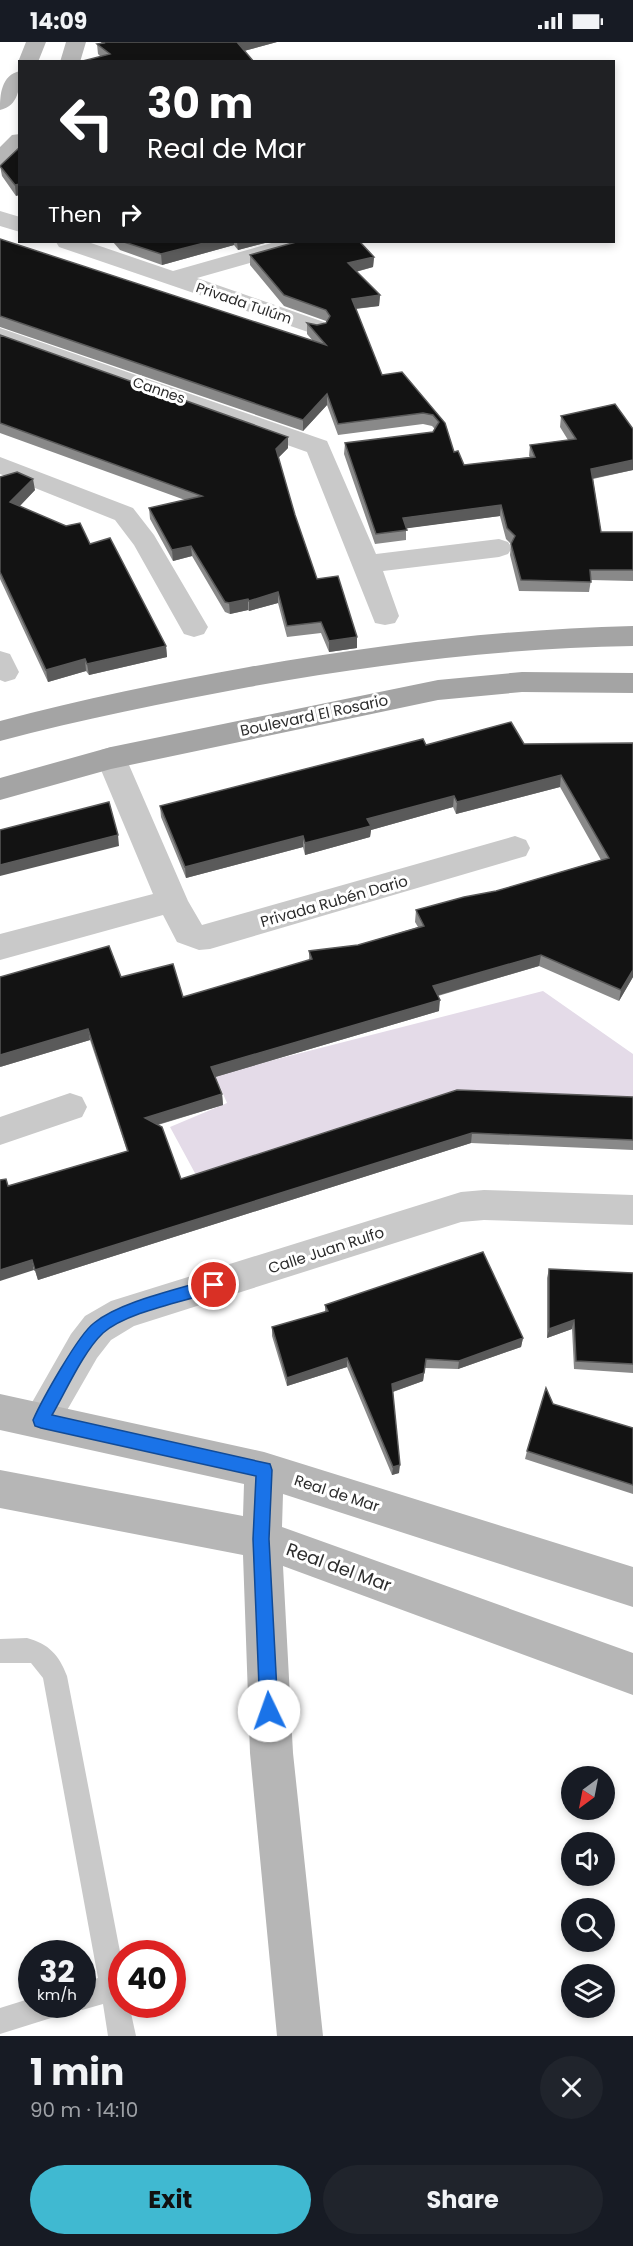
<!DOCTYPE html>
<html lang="en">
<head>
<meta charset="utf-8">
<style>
  :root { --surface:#171b24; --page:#20242c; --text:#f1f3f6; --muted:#9ea1a6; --accent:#40b9d1 }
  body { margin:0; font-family:Poppins,sans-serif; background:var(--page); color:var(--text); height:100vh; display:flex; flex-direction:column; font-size:22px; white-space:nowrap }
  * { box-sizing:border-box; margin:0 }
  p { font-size:20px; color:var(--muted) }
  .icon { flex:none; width:33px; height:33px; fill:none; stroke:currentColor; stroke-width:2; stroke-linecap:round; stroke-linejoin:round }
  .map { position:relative; height:1994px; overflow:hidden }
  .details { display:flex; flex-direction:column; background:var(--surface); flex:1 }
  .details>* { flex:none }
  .hud { position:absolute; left:18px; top:18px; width:597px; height:183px; border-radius:0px; box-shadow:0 3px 9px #0003; background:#202124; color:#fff; overflow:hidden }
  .needle { width:39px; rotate:212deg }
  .tools { position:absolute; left:561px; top:1724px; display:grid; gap:12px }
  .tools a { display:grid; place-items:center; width:54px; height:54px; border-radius:50%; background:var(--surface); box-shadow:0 3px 9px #0003; font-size:30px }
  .speed { position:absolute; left:18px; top:1898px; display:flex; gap:12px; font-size:30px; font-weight:700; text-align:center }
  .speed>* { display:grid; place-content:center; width:78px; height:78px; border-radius:50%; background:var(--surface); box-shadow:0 3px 9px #0003; line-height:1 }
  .speed small { font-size:15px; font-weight:400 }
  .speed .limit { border:9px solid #d22; background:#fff; color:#111 }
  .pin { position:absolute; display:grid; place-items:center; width:51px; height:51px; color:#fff; margin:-26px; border:3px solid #fff; border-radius:50%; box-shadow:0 2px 6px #0007 }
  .me { position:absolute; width:66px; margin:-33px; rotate:357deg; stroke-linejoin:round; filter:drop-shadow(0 0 4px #0008) }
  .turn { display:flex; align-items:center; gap:21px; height:126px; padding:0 30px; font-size:27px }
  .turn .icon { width:78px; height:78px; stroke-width:2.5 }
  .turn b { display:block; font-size:42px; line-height:51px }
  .then { display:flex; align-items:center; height:57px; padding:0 30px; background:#0003; gap:12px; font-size:22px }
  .round { display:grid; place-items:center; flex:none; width:63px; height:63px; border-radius:32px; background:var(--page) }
  .overview { display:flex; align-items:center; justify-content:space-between; height:102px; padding:0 30px }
  h1 { font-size:36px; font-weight:700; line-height:45px }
  .primary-button { display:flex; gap:12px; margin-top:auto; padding:12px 30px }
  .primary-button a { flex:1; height:69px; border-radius:36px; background:var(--accent); color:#111; font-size:24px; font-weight:700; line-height:69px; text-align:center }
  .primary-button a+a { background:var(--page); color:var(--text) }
  .status { display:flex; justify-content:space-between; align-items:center; height:42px; padding:0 30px; background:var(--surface); direction:ltr }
  .status svg { height:16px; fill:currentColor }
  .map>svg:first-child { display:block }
  .green { fill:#e4dbe8 }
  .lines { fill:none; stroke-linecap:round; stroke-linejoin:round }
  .lane { fill:#c9c9c9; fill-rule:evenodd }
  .street { fill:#c9c9c9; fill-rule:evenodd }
  .secondary { fill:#b6b6b6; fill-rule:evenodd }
  .primary { fill:#a4a4a4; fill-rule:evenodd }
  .wall { fill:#898989 }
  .shaded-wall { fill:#5a5a5a }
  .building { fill:#131313; stroke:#5a5a5a; stroke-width:1.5 }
  .route { fill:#1a73e8; stroke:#114b97; stroke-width:1.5 }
  .labels { text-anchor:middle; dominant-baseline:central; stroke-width:6; stroke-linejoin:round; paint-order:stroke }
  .far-street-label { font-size:14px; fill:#2c2c2c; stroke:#fff }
  .street-label { font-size:15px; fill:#2c2c2c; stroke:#fff }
  .near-street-label { font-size:18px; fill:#2c2c2c; stroke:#fff }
</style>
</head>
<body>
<div class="status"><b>14:09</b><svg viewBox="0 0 49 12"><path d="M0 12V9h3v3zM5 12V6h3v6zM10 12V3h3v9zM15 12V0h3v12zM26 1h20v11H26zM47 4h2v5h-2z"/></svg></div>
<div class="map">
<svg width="633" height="1994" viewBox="0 0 633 1994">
  <rect width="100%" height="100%" fill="#fff"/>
  <path class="green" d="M543,949L633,1012V1082L196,1133L170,1085L227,1061L215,1033Z"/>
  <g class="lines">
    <path class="lane" d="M27,1596C49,1602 59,1613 67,1634L122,1920V1962H129L136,1994H108L103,1962L82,1968L72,1962H82V1941L98,1936L43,1636L31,1621H0V1597Z
      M32,1956V1962H71L67,1971L0,1992V1966Z"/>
    <path class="street" d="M0,169L20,175V190L0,184Z
      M56,200H88L173,229L275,200H309L306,205L197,236L324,280L328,285L324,290L316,292L308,290L59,205Z
      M0,286L327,399L376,512L499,497L508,500L512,506L508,512L499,515L383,529L399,574L395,581L385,583L375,581L307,410L0,301Z
      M0,415L133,466L154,493L208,585L204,592L194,595L184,592L134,503L115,478L0,432Z
      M0,609L10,612L19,630L15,637L5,640L0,638Z
      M111,705L121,708L126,716L188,859L202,883L515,794L526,798L530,806L526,814L210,907L199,908L177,900L163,873L0,918V892L153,852L96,716L101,708Z
      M70,1051L82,1055L87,1065L82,1075L0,1103V1075Z
      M484,1148L633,1153V1183L484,1178L461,1180L134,1284L111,1298L97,1316L54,1391L41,1396L28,1391L22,1378L71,1292L85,1274L111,1259L461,1150Z"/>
    <path class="secondary" d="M26,0H46L38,20H20V23L18,20Z
      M66,0H86L80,20H60Z
      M20,29C20,45 19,64 0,68C0,53 1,33 20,29Z
      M20,92V110L8,121L0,123V105L12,93Z
      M0,1352L264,1410L633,1525V1565L283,1452L282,1485L633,1611V1653L283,1524L293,1711L323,1994H277L250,1711L243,1513L0,1466V1428L243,1474L244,1442L0,1388Z"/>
    <path class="primary" d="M633,584V604C503,606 376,622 249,645C165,661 82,677 0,699V679C82,657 165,640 249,625C376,603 504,587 633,584Z
      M522,630L633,631V651L522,650L438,658L111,727L0,758V736L111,705L438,638Z"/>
  </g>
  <path class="wall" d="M101,0H277L244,9L100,14L98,12L97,2L101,1Z
    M20,105L16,154L2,134L0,124Z
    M0,197L313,299L307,292V281L317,283L326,281V279L284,264L250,223V213L374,215L373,225L356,230L380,253L379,264L356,267L382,333L445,381L454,410L464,423L530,415L529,414L530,403L568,398L560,385L561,374L633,428L593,437L601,490H633V539L591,538L589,550L519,549L510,513L511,502L506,497L500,474L406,486V498L375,502L344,412L345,401L433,390L435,387L432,384L423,382L338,393L327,363L303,389L0,285Z
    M113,200H269L238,208L234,203L162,223L120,208Z
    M0,293L288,406L278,416L295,473L317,537L357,595V606L329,610L321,591L287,595L278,561L249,569L248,568L230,572L225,570L192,514L173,519L150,477L149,466L185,458L0,391Z
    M0,435L35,448L20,464L90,502L166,604L167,615L89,633L86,629L48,640L0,537Z
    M633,701V935L619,959L539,924L438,954L439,969L215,1035L222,1052L223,1063L158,1083L181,1137L633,1055V1108L471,1101L38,1238L8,1144L127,1109L90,998L0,1025L121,935L183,955L309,918V909L358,903L418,885L415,880L416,868L496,849L601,818L560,745L456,772L453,765L371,788L370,795L305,813L303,805L186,836L161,775L160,764L426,703Z
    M549,1227L633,1231V1331L574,1327L572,1287L547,1296V1236Z
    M325,1263L523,1296L521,1305L458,1327L425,1326L423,1339L393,1350L399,1431L392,1433L347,1325L287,1344L272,1294V1285L325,1270Z
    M553,1362L633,1386V1452L525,1417L527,1409Z"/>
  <path class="shaded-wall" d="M236,0H277L236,11Z
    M20,142V153L16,154L15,143Z
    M208,200H234V203L162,223L161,212Z
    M237,200H269L238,208Z
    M374,215L373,225L347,232L348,221Z
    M380,253L379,264L352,267V257Z
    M327,352V363L303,389V378Z
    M288,395V406L276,418V407Z
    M633,418V428L590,437L591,427Z
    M33,437L35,448L12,472L10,460Z
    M501,463L500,474L402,487L403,476Z
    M191,504L192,514L173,519L172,508Z
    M278,550V561L249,569V559Z
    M248,557V568L230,572L229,561Z
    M357,595V606L329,610V599Z
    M166,604L167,615L89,633L87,622Z
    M85,617L86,629L48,640L46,628Z
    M561,733L560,745L456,772L457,760Z
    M454,754L453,765L371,788L370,795L305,813V801L367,777Z
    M118,793L119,804L0,834V823Z
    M303,794V805L186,836L185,825Z
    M541,913L539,924L432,955L433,944Z
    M633,928V935L619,959L621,948Z
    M440,958L439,969L212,1036L211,1025Z
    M88,987L90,998L0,1025V1013Z
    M222,1052L223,1063L146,1086L145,1076Z
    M472,1091L471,1101L38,1238L35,1228Z
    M32,1218L34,1228L0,1239V1228Z
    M574,1278L572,1287L547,1296L549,1287Z
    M523,1296L521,1305L458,1327L459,1319Z
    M347,1316V1325L287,1344V1336Z
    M426,1317L423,1339L392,1350V1342Z
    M400,1423L399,1431L392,1433L393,1425Z"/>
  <path class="building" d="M103,0H237L254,20H79L110,12L97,2L104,1Z
    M20,105V142L15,143L0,124Z
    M0,197L326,303L307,281L317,283L326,281L330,274L326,268L284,253L250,213L296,200H360L374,215L348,221L380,253L352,257L382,333L402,330L445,381L454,410L458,409L464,423L535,415L530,403L576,397L561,374L615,362L633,387V418L591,427L601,490H633V528H590L591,540L521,538L511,502L515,494L507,486L501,463L403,476L407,488L376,492L345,401L433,390L439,380L433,373L423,371L338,382L327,352L303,378L0,274Z
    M124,200H208L161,212Z
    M0,293L288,395L276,407L295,473L317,537L338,534L357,595L329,599L321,580L287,584L278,550L249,559L248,557L229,561L225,560L191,504L172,508L149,466L202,454L0,381Z
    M17,430L33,437L10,460L66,484L80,481L90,502L110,496L166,604L87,622L85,617L46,628L0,530V435Z
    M511,680L524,702L633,701V928L621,948L541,913L433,944L440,958L211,1025L222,1052L145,1076L162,1085L181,1137L457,1048L633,1055V1098L472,1091L35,1228L32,1218L0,1228V1138L6,1137L8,1144L128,1109L88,987L0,1013V935L109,904L121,935L173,922L183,955L312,917L309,909L358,903L424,884L416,868L464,855L496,849L609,816L561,733L457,760L454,754L367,777L371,784L305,801L303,794L185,825L160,764L423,697L426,703Z
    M109,760L118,793L0,823V788Z
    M483,1210L523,1296L459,1319L426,1317L424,1331L392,1342L400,1423L393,1425L347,1316L287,1336L272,1285L328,1269L325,1263Z
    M549,1227L633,1231V1322L576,1319L574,1278L549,1287Z
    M546,1346L553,1362L633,1386V1443L527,1409Z"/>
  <path class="route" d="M214,1236L219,1238L222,1243L219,1248C188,1259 128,1269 103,1291C83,1310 66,1349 52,1373L270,1422L272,1428L269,1497L278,1669L275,1675L269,1677L263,1675L260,1669L253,1497L256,1434L41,1386L35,1384L33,1378C42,1358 78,1293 94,1281C121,1259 180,1247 214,1236Z"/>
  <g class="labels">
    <g class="far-street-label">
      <text transform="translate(244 261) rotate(19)">Privada Tulúm</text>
      <text transform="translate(159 348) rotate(19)">Cannes</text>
    </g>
    <g class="street-label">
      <text transform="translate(314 673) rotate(-12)">Boulevard El Rosario</text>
      <text transform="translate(334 859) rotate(-16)">Privada Rubén Dario</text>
      <text transform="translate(326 1208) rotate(-18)">Calle Juan Rulfo</text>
      <text transform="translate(337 1451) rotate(18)">Real de Mar</text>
    </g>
    <g class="near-street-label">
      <text transform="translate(339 1525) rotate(20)">Real del Mar</text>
    </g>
  </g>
</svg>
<div class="tools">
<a><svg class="needle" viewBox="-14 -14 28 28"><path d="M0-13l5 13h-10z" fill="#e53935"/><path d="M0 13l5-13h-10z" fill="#9ea1a6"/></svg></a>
<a><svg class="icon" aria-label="sound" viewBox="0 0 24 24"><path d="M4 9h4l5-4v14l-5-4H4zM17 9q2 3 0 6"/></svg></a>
<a><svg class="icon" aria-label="search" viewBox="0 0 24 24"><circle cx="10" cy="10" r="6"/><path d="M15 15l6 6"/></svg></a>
<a><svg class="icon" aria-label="layers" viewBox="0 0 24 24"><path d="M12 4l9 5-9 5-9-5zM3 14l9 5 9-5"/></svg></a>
</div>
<div class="speed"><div>32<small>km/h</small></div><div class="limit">40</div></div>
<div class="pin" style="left:214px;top:1243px;background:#d93025"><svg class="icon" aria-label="arrive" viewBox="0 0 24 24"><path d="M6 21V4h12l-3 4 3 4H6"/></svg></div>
<svg class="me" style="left:269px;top:1669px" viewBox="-20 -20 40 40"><circle r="19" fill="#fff"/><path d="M0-13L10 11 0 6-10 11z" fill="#1a73e8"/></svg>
<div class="hud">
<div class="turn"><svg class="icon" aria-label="left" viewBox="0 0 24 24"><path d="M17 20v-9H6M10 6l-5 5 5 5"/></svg><div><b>30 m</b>Real de Mar</div></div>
<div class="then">Then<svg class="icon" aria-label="right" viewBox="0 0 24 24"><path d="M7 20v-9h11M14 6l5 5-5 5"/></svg></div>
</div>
</div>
<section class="details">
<div class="overview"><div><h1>1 min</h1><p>90 m · 14:10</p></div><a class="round"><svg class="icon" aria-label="close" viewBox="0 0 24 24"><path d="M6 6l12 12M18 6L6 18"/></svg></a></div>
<div class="primary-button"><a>Exit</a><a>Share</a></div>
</section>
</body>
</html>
